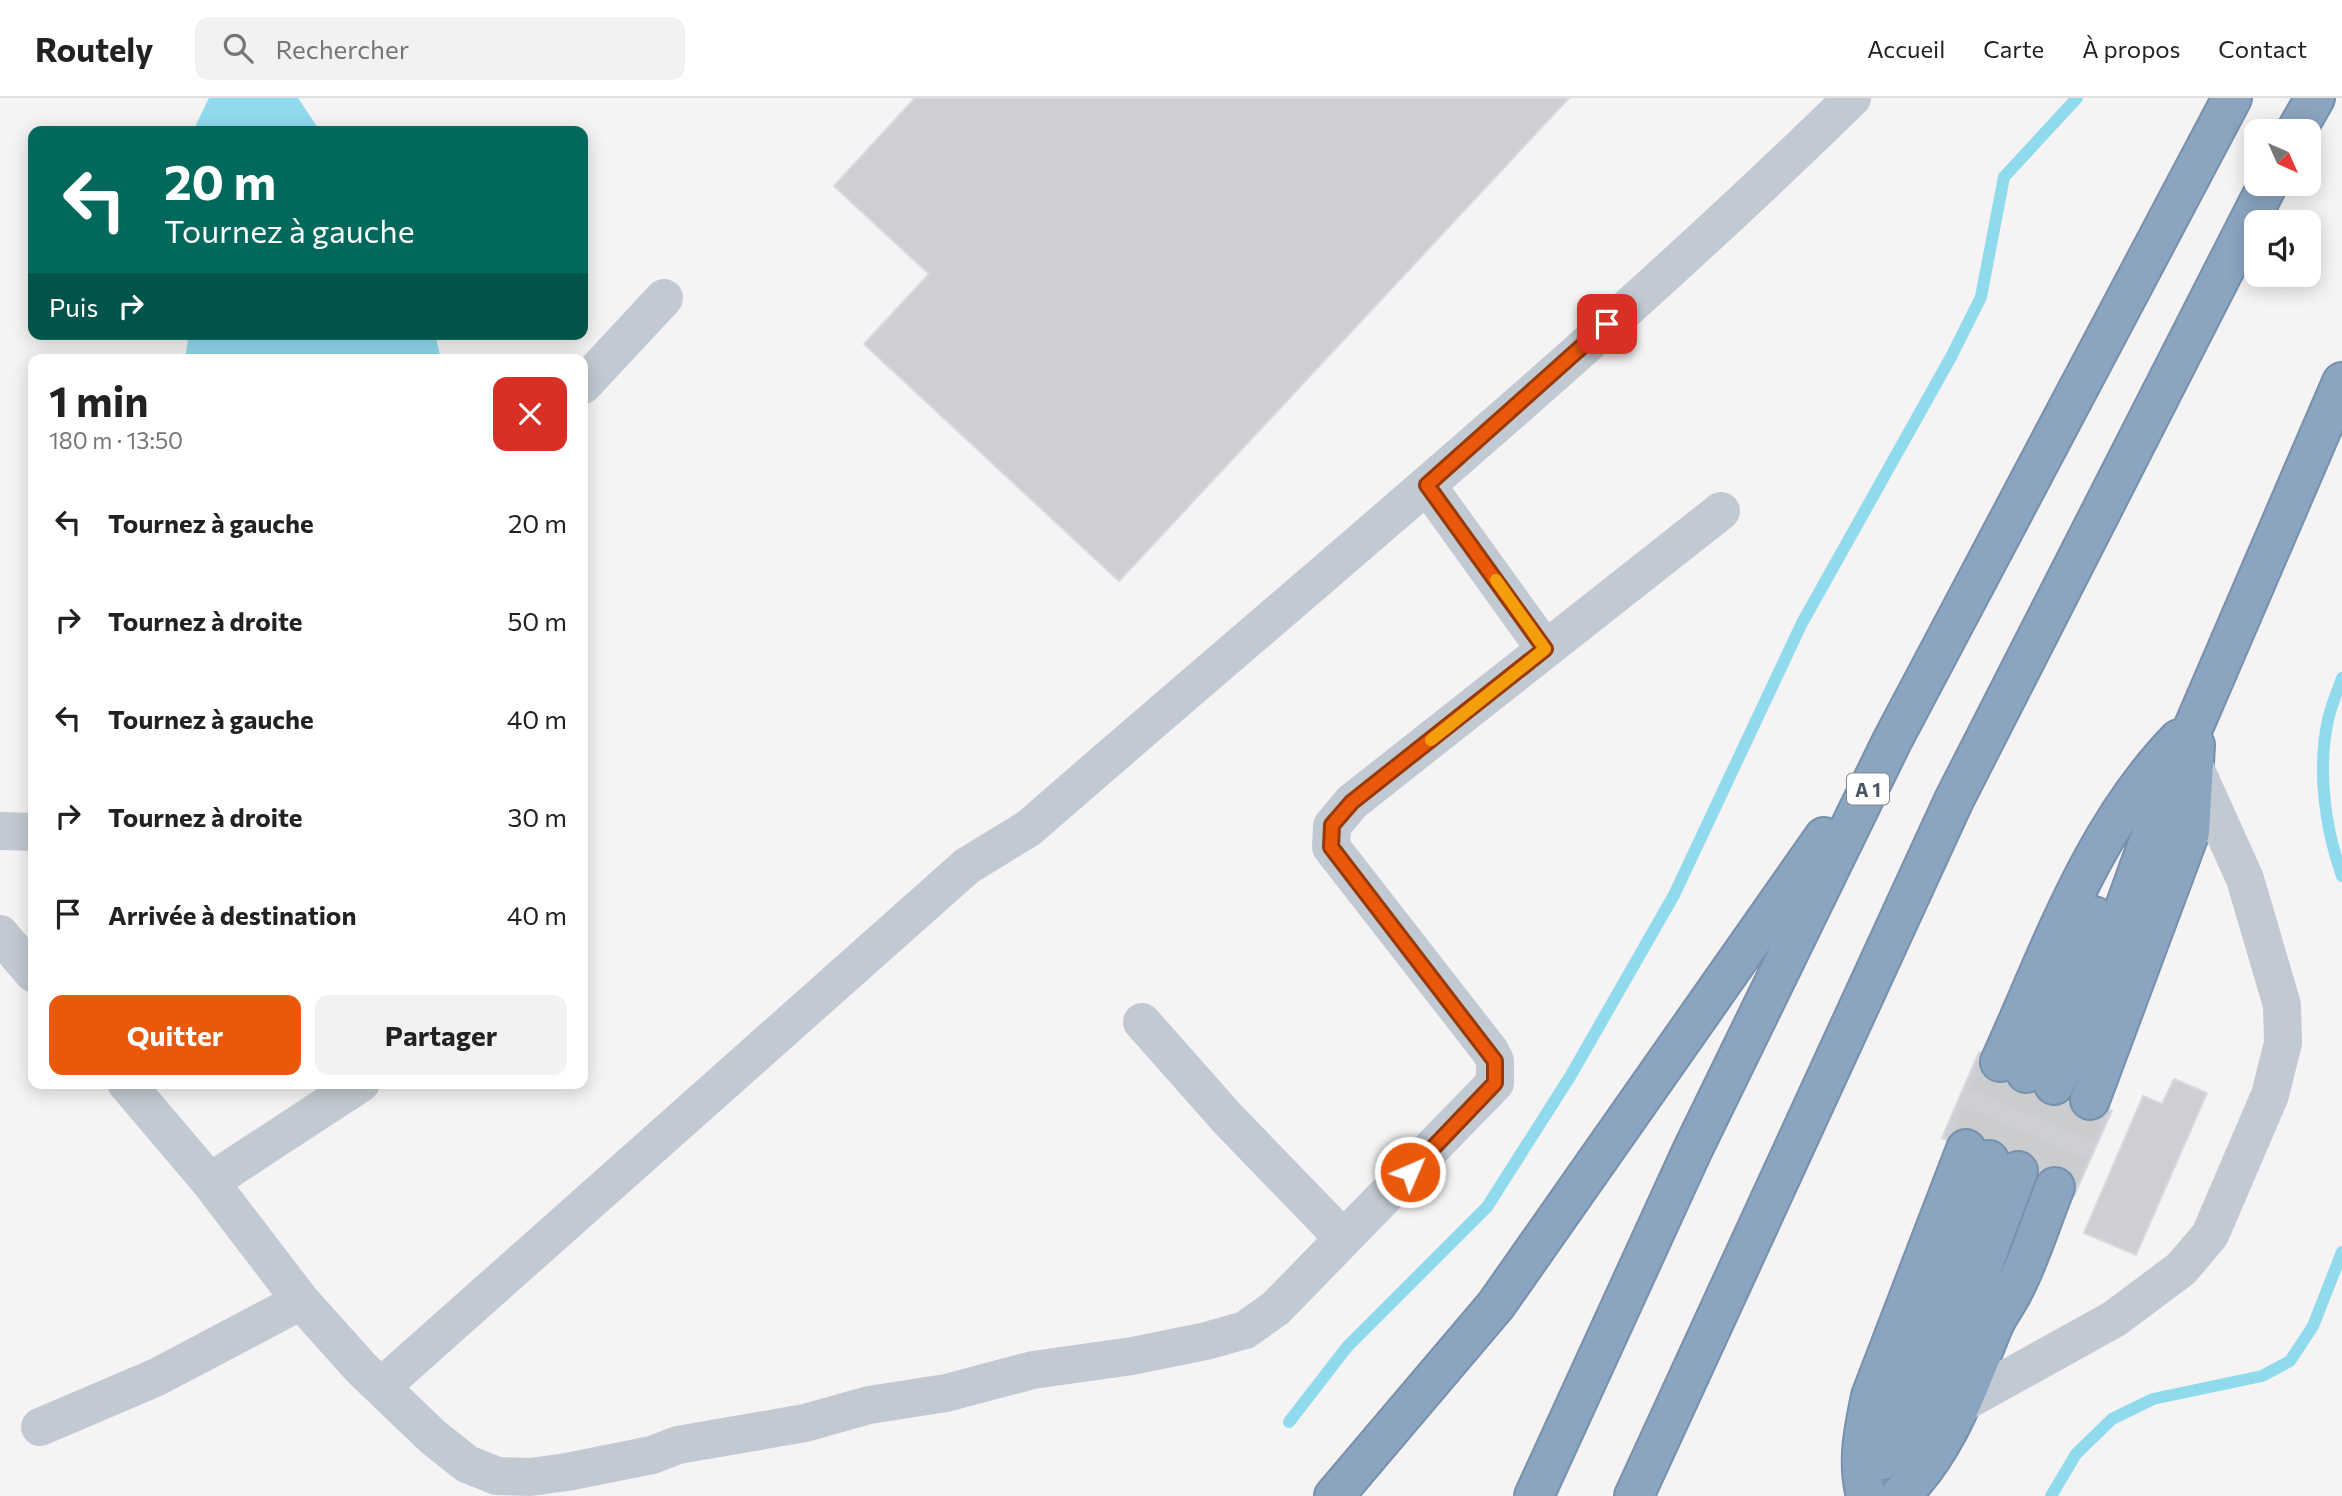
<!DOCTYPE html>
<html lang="fr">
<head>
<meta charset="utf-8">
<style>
  :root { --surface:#fff; --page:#f2f2f2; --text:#222; --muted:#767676; --line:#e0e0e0; --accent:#ea580c }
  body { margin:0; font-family:Commissioner,sans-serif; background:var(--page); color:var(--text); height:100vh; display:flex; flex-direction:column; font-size:26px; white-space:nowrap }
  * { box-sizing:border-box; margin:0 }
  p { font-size:23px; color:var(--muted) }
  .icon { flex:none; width:38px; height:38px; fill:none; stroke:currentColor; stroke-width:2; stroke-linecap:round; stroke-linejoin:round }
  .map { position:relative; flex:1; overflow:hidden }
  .panel { position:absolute; left:28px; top:256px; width:560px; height:735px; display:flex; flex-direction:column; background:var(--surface); border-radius:14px; box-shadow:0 4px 18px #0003 }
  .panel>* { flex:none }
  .banner { position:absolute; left:28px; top:28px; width:560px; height:214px; border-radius:14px; box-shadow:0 4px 18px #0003; background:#00695c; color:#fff; overflow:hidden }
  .needle { width:46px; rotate:135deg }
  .tools { position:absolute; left:2244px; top:21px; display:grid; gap:14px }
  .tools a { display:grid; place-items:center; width:77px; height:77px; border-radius:14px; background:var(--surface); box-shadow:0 4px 18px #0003; font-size:35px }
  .pin { position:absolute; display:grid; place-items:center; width:60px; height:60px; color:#fff; margin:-30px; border-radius:14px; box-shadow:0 4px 10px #0006 }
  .me { position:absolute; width:77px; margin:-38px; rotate:45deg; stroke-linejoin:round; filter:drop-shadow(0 0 5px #0008) }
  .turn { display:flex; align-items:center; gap:24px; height:147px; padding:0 21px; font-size:32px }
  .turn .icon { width:91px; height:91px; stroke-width:2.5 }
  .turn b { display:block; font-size:49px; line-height:60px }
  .then { display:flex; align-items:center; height:66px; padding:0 21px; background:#0003; gap:14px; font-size:26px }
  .round { display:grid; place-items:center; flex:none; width:74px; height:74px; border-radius:14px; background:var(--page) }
  .overview { display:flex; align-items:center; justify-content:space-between; height:119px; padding:0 21px }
  h1 { font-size:42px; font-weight:700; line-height:52px }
  .button { display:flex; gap:14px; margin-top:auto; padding:14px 21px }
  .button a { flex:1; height:80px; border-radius:14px; background:var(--accent); color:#fff; font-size:28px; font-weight:700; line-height:80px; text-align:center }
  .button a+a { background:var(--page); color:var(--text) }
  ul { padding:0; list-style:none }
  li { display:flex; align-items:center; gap:21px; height:98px; padding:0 21px }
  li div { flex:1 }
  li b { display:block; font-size:26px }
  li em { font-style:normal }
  header { display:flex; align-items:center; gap:42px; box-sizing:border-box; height:98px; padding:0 35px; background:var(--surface); border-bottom:2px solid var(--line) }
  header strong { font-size:33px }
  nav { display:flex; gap:38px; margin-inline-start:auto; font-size:24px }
  .search { width:490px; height:63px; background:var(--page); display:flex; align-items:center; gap:18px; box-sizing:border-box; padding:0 24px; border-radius:14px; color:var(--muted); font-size:26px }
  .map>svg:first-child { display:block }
  .water { fill:#90daee }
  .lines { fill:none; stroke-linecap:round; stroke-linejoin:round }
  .stream { stroke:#90daee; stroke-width:12 }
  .building { fill:#cdcfd5; stroke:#d7d9de; stroke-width:2 }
  .highway-tunnel { stroke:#caccce; stroke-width:38; stroke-dasharray:38 19; stroke-linecap:butt }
  .highway-casing { stroke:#7690ad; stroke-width:42 }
  .minor { stroke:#c1cad2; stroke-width:38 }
  .highway { stroke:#8ba5c1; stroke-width:38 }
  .route-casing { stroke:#983908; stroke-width:18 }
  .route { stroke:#ea580c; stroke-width:12 }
  .slow { stroke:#f59e0b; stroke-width:12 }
  .labels { text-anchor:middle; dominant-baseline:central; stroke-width:5; stroke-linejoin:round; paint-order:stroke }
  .shield { fill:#fff; stroke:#808990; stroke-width:2 }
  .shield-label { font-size:19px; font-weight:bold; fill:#4a5661 }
</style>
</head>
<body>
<header>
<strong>Routely</strong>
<div class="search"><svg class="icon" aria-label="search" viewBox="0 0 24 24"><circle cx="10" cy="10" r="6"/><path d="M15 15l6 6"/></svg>Rechercher</div>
<nav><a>Accueil</a><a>Carte</a><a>À propos</a><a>Contact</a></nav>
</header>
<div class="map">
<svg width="2342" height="1398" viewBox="0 0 2342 1398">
  <rect width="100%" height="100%" fill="#f5f3f3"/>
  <path class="water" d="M209,0H298L320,33H193Z
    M189,236H435L441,261H185Z"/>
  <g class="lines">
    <path class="stream" d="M2342,580C2337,594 2331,608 2328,622C2317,672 2325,730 2342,778
      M1289,1324L1347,1249L1487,1109L1571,977L1674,797L1802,525L1951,259L1981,199L2004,79L2077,0
      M2051,1398L2076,1356L2112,1321L2153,1301L2262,1278L2290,1263L2313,1228L2342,1154"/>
  </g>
  <path class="building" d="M915,0H1569L1119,483L864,246L929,176L834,88Z
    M1979,954L2112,1013L2074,1098L1942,1040Z
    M2174,981L2207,995L2136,1157L2084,1135L2143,998L2162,1006Z"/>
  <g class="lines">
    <path class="highway-tunnel" d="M1966,1051L2000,964
      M1989,1061L2026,975
      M2018,1073L2054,987
      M2055,1089L2090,1002"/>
    <defs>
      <path id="highway" d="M2296,33L2315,0
        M2000,964C2051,852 2092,730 2179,641
        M2026,975L2094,818
        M2054,987L2099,881L2172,679L2342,284
        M2090,1002L2190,734L2195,647
        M1901,1358L1966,1212L2018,1073
        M1883,1362L1897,1307L1989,1062
        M1334,1398L1496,1207L1824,739
        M1534,1398L1692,1053L1892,643L2232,0
        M1634,1398L1954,702L2268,86
        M1866,1398C1857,1364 1864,1332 1871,1298L1966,1051
        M1900,1398C1948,1352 1969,1286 1994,1226C1999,1215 2007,1205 2013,1193C2030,1161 2041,1123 2055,1089"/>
    </defs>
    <use href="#highway" class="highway-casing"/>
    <path class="minor" d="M583,287L664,200
      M1427,387L1545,551
      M0,733L33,734
      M0,836L33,875
      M1142,924L1227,1020L1343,1140
      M126,985L210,1084L301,1203L361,1270L433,1339L467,1366L497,1378L530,1379L567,1374L652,1357L678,1347L805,1325L869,1307L946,1295L1033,1272L1132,1258L1206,1243L1245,1232L1276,1210L1495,985V963L1490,953L1331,749L1332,728L1352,704L1721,413
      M210,1084L361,985
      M381,1289L967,768L1029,730C1305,489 1590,256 1852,0
      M1959,1307L2114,1221L2181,1171L2210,1137L2270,997L2283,945L2282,907L2245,781L2195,670
      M40,1329L157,1279L301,1203"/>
    <use href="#highway" class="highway"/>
  </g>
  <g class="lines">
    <defs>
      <path id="route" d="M1410,1074L1495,985V963L1331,749L1332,727L1352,704L1545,551L1427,387L1607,226"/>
    </defs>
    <use href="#route" class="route-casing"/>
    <use href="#route" class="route"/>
    <path class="slow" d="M1431,642L1545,551L1496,482"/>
  </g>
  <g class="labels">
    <rect class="shield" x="1847" y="675.5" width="42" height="31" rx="5"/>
    <g class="shield-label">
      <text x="1868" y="691">A 1</text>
    </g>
  </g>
</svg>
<div class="tools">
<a><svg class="needle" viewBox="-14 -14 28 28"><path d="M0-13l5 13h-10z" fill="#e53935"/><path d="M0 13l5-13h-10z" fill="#767676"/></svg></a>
<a><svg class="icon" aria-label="sound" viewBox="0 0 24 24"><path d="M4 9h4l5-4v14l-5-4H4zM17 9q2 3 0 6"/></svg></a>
</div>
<div class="pin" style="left:1607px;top:226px;background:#d93025"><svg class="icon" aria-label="arrive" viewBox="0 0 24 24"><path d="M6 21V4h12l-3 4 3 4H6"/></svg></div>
<svg class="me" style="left:1410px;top:1074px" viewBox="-20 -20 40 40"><circle r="17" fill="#ea580c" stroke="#fff" stroke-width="3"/><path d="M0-11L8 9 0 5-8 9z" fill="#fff"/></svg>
<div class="banner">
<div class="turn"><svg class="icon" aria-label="left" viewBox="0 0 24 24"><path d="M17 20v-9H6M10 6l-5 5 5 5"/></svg><div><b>20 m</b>Tournez à gauche</div></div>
<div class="then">Puis<svg class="icon" aria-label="right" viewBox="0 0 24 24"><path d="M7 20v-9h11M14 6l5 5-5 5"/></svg></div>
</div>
<section class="panel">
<div class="overview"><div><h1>1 min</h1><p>180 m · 13:50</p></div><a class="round" style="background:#d93025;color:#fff"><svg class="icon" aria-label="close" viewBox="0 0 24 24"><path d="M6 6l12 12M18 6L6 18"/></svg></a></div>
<ul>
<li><svg class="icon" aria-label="left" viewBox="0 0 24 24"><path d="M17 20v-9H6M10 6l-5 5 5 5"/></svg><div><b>Tournez à gauche</b></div><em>20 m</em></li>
<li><svg class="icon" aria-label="right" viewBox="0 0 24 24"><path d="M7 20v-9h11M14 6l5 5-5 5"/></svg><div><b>Tournez à droite</b></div><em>50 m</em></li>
<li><svg class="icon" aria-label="left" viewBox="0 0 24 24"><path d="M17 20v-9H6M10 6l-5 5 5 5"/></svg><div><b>Tournez à gauche</b></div><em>40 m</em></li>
<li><svg class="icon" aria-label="right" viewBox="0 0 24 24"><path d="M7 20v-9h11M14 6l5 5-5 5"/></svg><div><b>Tournez à droite</b></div><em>30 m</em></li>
<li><svg class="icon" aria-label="arrive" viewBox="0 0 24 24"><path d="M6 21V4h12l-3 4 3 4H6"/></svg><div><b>Arrivée à destination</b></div><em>40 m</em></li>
</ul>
<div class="button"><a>Quitter</a><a>Partager</a></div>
</section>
</div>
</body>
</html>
